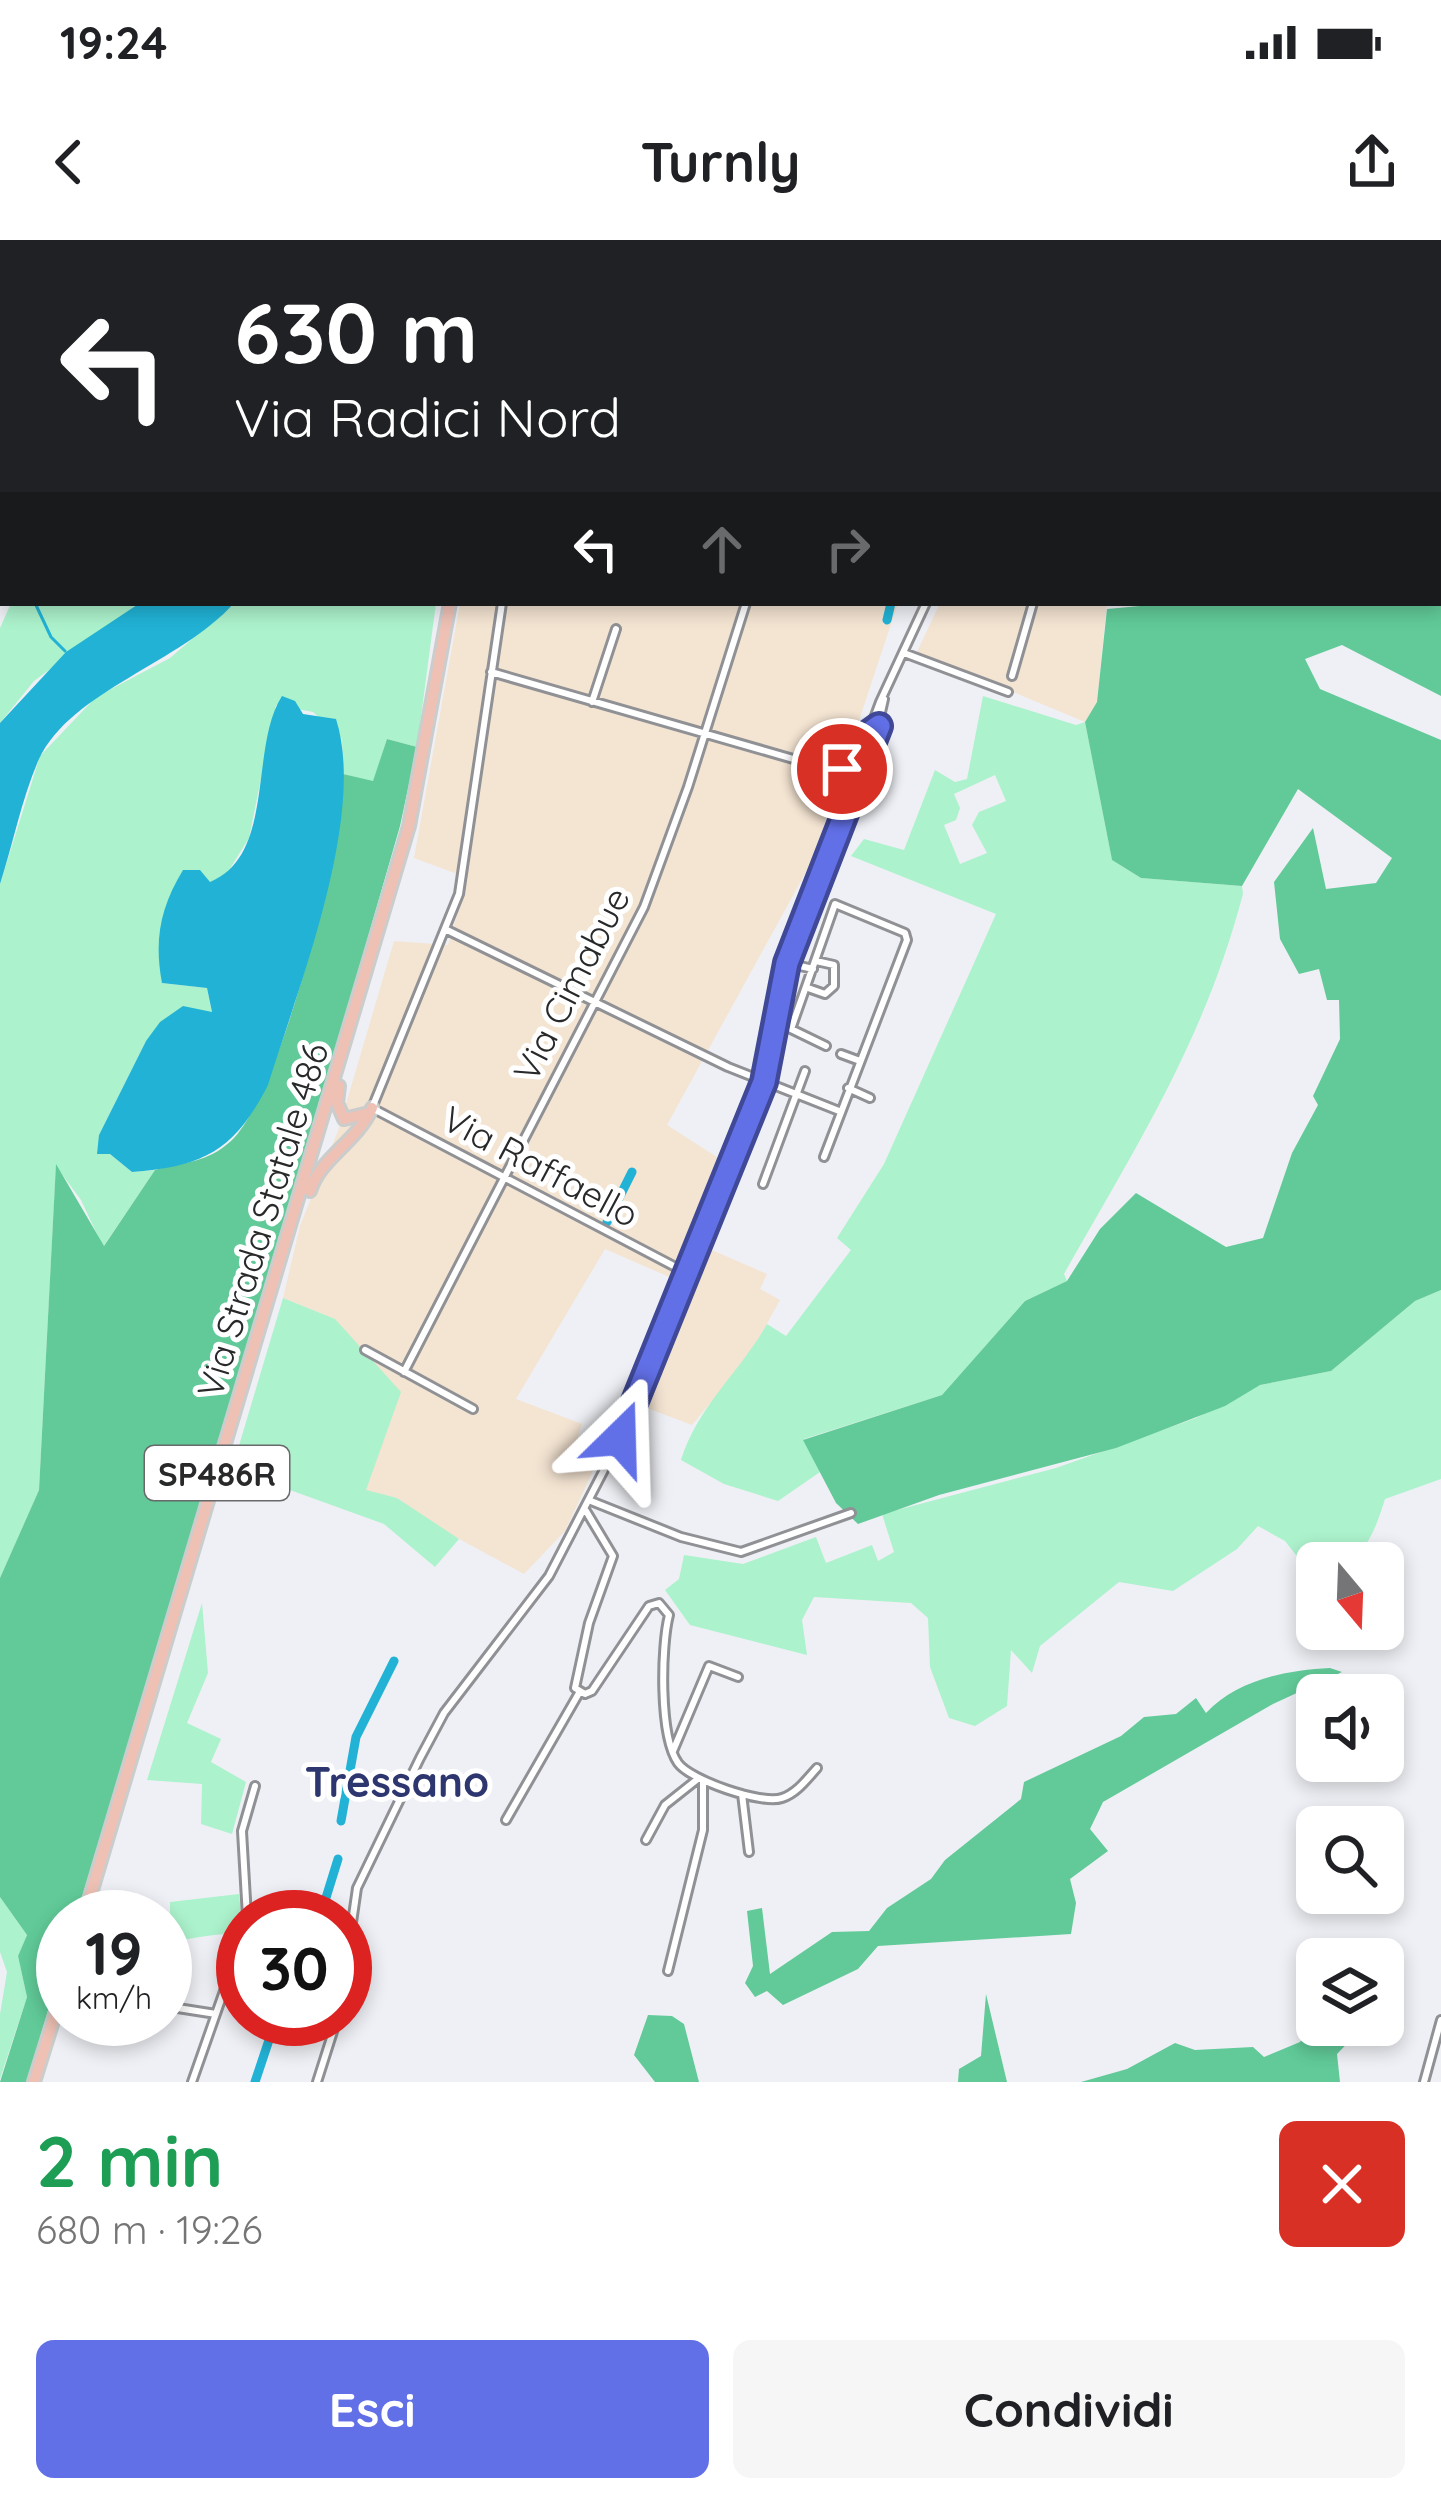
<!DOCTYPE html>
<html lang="it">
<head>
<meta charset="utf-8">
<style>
  :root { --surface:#fff; --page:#f6f6f6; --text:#202124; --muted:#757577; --accent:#6270e8 }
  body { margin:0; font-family:Quicksand,sans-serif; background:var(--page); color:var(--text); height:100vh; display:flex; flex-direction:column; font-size:45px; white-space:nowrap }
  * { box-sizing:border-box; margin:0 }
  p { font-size:39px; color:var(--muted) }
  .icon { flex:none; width:66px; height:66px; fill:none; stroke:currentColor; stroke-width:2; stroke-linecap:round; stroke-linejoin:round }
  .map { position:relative; height:1842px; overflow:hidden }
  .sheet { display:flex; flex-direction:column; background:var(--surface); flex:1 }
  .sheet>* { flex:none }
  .hud { position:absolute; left:0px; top:0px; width:1443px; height:366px; box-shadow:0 6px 18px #0003; background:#202124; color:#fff; overflow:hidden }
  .needle { width:78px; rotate:161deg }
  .buttons { position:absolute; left:1296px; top:1302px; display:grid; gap:24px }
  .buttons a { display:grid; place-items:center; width:108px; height:108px; border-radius:18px; background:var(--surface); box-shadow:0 6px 18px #0003; font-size:60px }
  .speed { position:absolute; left:36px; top:1650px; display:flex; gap:24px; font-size:60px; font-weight:700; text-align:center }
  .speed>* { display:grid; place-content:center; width:156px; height:156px; border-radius:50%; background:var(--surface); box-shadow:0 6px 18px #0003; line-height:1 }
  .speed small { font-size:30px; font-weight:400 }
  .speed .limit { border:18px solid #d22; background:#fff; color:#111 }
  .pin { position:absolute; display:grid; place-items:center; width:102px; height:102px; color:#fff; margin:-51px; border:6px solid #fff; border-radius:50%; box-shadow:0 3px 12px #0007 }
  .me { position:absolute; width:132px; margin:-66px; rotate:22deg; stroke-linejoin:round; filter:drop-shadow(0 0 9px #0008) }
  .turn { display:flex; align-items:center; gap:42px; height:252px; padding:0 36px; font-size:54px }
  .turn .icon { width:156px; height:156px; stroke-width:2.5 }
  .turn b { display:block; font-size:84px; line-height:102px }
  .lanes { display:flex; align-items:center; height:114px; padding:0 36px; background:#0003; justify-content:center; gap:60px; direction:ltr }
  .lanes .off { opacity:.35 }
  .round { display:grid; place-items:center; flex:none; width:126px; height:126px; border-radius:18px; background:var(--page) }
  .head { display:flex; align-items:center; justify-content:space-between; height:204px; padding:0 36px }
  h1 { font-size:72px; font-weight:700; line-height:90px; color:#1e9e55 }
  .primary-button { display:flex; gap:24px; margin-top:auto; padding:24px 36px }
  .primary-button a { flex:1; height:138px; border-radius:18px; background:var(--accent); color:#fff; font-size:48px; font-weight:700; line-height:138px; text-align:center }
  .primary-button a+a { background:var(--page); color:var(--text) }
  .status { display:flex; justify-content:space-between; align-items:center; height:84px; padding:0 60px; background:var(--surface); direction:ltr }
  .status svg { height:33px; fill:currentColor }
  header { display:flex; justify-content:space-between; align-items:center; height:156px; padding:0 36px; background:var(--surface); font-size:54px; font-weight:700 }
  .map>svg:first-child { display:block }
  .industrial { fill:#f4e4d2 }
  .green { fill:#acf2cc; fill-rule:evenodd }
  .forest { fill:#61ca98 }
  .water { fill:#21b2d5 }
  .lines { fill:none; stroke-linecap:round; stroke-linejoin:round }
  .stream { stroke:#21b2d5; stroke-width:3 }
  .canal { stroke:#21b2d5; stroke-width:9 }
  .minor-casing { stroke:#909195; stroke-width:12 }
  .primary-casing { stroke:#cbcccc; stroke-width:16 }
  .minor { stroke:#fff; stroke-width:6 }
  .primary { stroke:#efc1b5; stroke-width:10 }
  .route-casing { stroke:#404997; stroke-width:30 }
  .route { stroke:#6270e8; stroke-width:21 }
  .labels { text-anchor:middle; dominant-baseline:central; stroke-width:10; stroke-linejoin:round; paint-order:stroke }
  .shield { fill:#fff; stroke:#68696a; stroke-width:3 }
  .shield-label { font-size:33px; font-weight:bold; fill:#28292a }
  .street-label { font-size:36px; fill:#28292a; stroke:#fff }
  .quarter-label { font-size:42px; font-weight:bold; fill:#2e3670; stroke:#fff }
</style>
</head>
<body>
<div class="status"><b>19:24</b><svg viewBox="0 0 49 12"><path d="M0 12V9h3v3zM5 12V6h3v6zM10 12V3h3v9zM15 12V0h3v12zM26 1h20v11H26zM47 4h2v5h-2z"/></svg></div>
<header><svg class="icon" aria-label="back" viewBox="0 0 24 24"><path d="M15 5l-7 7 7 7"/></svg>Turnly<svg class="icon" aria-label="share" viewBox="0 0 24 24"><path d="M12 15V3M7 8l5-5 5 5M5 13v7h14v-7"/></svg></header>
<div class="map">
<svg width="1441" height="1842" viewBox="0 0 1441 1842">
  <rect width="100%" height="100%" fill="#eff0f5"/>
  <path class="industrial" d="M499,0H1184L499,3Z
    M460,363H898L813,619L667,885L723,921L691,1001L767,1034L760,1049L780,1060L748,1118L692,1185L639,1165L690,1046L605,1009L516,1159L582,1184L577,1200L601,1214L565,1291L524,1334L437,1287L397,1258L366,1251L351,1100L335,1079L283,1058L300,986L338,891L394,701L448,705L468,638L414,618Z
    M940,363H1107L1097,462L1085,482L917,412Z"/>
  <path class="green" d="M11,363H140L34,441L0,483V388Z
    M234,363H436L417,507L387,499L373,542L343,534L342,499L313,472L276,465L249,598L226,635L210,642L162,743L207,748L212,773L146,801L99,895L110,914L132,932L155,930L103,1007L81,960L56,926L39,1250L0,1338V644L40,516L96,457L170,418Z
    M983,456L1076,485L1085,482L1112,620L1141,638L1242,646L1243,654C1204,801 1138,903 1064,1034L1067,1041L1025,1061L942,1155L804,1199L820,1232L778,1261L724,1244L681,1220C697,1167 740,1132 767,1084L786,1096L851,1010L837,998L884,924L996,674L851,616L864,599L904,610L935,530L955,542L967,539ZM995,535L1006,561L979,572L972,585L987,613L960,624L944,585L956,580L960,568L954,554Z
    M1441,1050V1239L1385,1259C1367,1316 1359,1321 1306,1328L1285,1301L1258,1286L1237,1309L1173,1351L1119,1342L1040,1406L1032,1433L1011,1410L1007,1466L975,1486L949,1478L930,1427L928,1378L911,1363L814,1357L802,1380L807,1415L690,1385L665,1350L679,1339L684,1315L743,1324L816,1297L826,1323L872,1305L878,1321L894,1312L882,1274L1056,1228L1196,1178L1260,1145L1331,1131L1415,1061Z
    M283,1058L335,1079L401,1152L366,1250L397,1258L459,1299L435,1327L384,1284L232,1229Z
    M202,1363L208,1433L187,1483L221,1499L211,1522L246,1542L232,1594L201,1584L202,1544L147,1540Z
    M239,1654L242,1684L236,1695C213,1692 194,1700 170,1701V1662Z
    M0,1657L27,1695L18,1716L27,1757L0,1839V1774L7,1732L0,1712Z"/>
  <path class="forest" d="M1441,256V456L1342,405L1305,419L1320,449L1441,500V1050L1415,1061L1331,1131L1260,1145L1225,1166L1116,1208L939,1255L858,1284L836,1263L803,1200L942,1155L1025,1061L1067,1041L1100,989L1136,953L1226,1007L1263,998L1292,913L1318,865L1313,856L1340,799L1339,760H1327L1319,729L1299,734L1280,699L1274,642L1313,588L1326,649L1376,643L1392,618L1298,549L1242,646L1141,638L1112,620L1085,482L1097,462L1107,369L1173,363H1440Z
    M387,499L417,507L400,586L265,1055L76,1677H63V1720L27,1842H0L27,1757L18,1716L27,1695L0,1657V1338L39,1250L56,924L104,1006L155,930C184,922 207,923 231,901C280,856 344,604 343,534L373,541Z
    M1330,1428L1342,1432L1273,1464L1103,1562L1090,1589L1108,1611L1070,1639L1076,1663L1071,1694L878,1706L858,1729L783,1765L767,1751L755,1757L745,1743L753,1726L747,1671L762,1668L770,1734L832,1692L869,1691L887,1668L931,1639L945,1620L1021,1559L1024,1542L1121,1496L1144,1477L1176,1474L1196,1458L1206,1473C1237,1440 1286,1430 1330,1428Z
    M986,1754L1007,1842H958L959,1829L981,1816Z
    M648,1775L672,1776L684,1784L699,1842H655L634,1815Z
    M1317,1779V1785H1365L1337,1814L1340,1842H1081L1127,1829L1175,1803L1195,1810L1253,1807L1264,1817L1300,1802Z"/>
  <path class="water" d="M140,363H234C181,423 72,450 39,519C22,557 13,604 0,644V483L66,412Z
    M282,456L295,461L303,474L336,479C367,576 298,748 268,845C234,911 204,926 132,932L110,914H97L99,895L146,801L160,782L183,766L212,772L207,748L162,743C154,700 160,668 183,630H200L210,642C276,615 249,507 282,456Z"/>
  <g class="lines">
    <path class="stream" d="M0,162L3,166
      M35,363L51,397L65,411"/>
    <path class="canal" d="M887,380L891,363
      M607,982L632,932
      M341,1581L356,1497L394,1421
      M320,1677L338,1619
      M255,1842L276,1779"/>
    <defs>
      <path id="minor" d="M872,3L873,0
        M1061,3L1062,0
        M502,363L459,654L372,868L685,1032
        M904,413L1008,452
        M491,432L828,529L858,523
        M1012,436L1033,363
        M592,462L616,389
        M828,529L846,554
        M811,649L880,462L926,363
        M447,690L728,827L839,871
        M787,723L813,729
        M808,748L825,754L834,746V725L816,721
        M841,814L860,821
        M848,848L870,858
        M824,917L907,700L905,693L835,664L791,789L826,806
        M763,944L805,831
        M365,1110L473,1169
        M404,1132L644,667L688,547L746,363
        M591,1261L681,1297L741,1312L851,1273
        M586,1271L613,1316L589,1383L575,1448L585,1454L592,1451L649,1366L659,1363L669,1375C661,1406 659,1496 678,1523C690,1540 762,1565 782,1558C797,1553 807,1539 817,1528
        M673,1511L709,1426L738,1437
        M742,1554L749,1612
        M506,1580L579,1453
        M646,1600L665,1565L699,1538
        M247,1677L242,1591L255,1546
        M269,1677L315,1659
        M345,1731L357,1648L420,1518L444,1473L549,1336L620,1199L763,842L787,723L874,503L884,459
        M668,1731L703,1590V1540
        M165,1766L216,1774
        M192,1842L243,1697
        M317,1842L337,1779
        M1424,1842L1441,1780"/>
      <path id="primary" d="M474,3V0
        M339,846L337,863L344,879L365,874
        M310,951C320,918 356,903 372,868
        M84,1677L409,586L450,363
        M34,1842L63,1749"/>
    </defs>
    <use href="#minor" class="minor-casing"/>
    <use href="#primary" class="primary-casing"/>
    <use href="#minor" class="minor"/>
    <use href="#primary" class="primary"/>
  </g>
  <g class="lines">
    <defs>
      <path id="route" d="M620,1198L764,842L787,723L879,486L868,494L858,523L842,529"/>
    </defs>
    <use href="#route" class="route-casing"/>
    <use href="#route" class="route"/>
  </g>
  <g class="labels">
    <rect class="shield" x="145" y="1206" width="144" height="54" rx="9"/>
    <g class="shield-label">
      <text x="217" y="1233">SP486R</text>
    </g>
    <g class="street-label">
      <text transform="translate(571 744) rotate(-63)">Via Cimabue</text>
      <text transform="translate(541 926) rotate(28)">Via Raffaello</text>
      <text transform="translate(262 980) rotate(-73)">Via Strada Statale 486</text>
    </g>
    <g class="quarter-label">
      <text x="397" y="1541">Tressano</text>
    </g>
  </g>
</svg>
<div class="buttons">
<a><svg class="needle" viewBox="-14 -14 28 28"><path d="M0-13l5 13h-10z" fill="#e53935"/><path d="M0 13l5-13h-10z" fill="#757577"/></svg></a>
<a><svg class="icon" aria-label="sound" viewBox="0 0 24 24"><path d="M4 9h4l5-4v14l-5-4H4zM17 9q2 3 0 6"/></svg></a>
<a><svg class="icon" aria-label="search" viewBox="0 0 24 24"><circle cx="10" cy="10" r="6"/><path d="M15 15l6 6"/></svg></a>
<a><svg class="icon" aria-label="layers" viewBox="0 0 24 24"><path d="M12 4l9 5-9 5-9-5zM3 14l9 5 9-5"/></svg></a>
</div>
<div class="speed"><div>19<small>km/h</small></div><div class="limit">30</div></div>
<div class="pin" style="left:842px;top:529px;background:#d93025"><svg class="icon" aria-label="arrive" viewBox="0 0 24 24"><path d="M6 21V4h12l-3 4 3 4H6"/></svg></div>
<svg class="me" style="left:620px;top:1198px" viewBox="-20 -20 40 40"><path d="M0-17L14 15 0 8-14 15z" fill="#6270e8" stroke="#fff" stroke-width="4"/></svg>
<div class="hud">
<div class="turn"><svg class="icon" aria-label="left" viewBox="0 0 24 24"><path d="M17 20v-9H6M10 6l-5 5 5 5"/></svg><div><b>630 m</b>Via Radici Nord</div></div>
<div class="lanes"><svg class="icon" aria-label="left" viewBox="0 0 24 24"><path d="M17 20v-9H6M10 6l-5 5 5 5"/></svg><svg class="icon off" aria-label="ahead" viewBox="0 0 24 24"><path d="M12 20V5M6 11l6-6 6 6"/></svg><svg class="icon off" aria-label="right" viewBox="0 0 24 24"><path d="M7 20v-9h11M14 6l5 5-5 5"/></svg></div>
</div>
</div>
<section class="sheet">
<div class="head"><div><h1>2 min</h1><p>680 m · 19:26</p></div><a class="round" style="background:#d93025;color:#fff"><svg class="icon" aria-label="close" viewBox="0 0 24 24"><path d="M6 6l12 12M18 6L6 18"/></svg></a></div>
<div class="primary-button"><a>Esci</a><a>Condividi</a></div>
</section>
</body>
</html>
